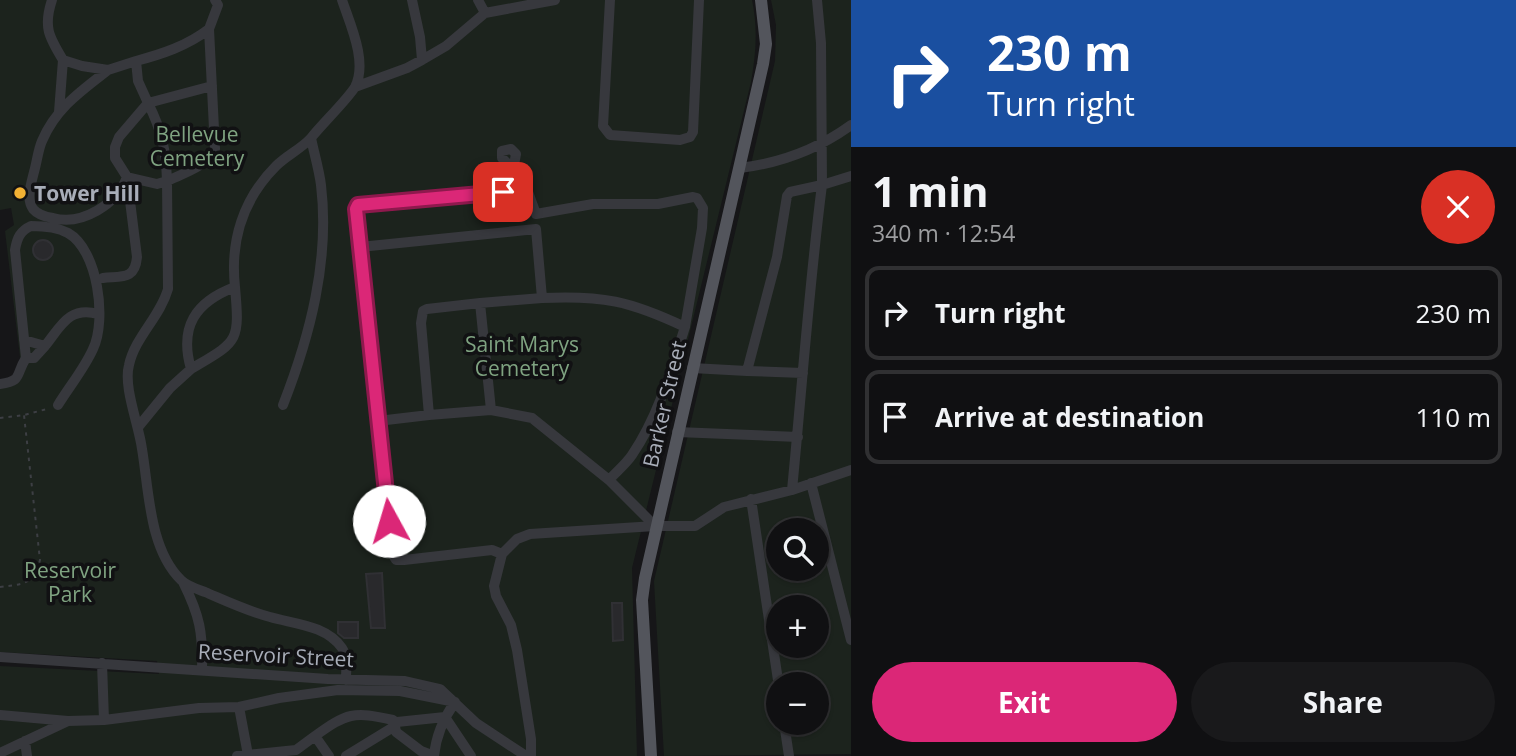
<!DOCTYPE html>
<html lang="en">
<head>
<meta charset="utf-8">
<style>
  :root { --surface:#101012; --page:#19191b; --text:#f1f3f6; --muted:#9c9d9f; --line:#303032; --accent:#db2777 }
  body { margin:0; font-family:"Open Sans",sans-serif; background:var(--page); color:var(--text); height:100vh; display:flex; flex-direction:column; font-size:26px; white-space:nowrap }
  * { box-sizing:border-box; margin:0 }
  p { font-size:23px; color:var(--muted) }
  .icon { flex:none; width:38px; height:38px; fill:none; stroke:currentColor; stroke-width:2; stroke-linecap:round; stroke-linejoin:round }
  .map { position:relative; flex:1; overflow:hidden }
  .drawer { display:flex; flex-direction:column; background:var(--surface); width:665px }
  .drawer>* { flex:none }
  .guide { background:#1a4fa0; color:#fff; overflow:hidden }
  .tools { position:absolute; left:766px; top:518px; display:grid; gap:14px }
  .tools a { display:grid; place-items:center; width:63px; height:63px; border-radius:50%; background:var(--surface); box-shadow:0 2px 5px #0004,0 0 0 2px var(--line); font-size:35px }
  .pin { position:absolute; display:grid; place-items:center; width:60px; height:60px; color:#fff; margin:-30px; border-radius:14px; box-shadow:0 4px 10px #0006 }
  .me { position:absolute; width:77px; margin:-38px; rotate:354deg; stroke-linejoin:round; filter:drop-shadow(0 0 5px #0008) }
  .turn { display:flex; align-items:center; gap:24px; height:147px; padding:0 21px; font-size:32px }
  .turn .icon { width:91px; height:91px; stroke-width:2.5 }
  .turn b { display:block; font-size:49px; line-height:60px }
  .round { display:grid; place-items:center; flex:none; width:74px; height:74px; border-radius:37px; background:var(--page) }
  .summary { display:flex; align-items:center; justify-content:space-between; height:119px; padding:0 21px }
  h1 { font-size:42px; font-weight:700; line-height:52px }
  .primary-button { display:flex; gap:14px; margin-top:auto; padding:14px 21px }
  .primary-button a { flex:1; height:80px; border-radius:42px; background:var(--accent); color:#fff; font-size:28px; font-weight:700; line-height:80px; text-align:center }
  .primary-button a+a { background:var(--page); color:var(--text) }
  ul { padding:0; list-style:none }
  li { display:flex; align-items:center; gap:21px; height:94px; margin:0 14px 10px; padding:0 7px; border:4px solid var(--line); border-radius:14px }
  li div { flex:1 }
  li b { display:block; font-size:26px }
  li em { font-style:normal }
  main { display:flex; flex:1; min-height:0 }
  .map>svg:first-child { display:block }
  .green { fill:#1c231d; fill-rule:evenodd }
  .building { fill:#29292c; stroke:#303034; stroke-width:2 }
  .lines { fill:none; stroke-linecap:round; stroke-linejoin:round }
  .path { stroke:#3d3f44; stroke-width:2; stroke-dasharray:3.5 5; stroke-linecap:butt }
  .minor { stroke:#37383d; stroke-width:10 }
  .major { stroke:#53555c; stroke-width:12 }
  .route-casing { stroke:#8e194d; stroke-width:18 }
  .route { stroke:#db2777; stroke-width:12 }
  .poi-dot { fill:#f2b134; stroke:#111113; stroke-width:2.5 }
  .labels { text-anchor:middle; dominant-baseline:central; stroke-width:7; stroke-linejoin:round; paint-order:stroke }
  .park-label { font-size:21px; fill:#7fa381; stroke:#111113 }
  .poi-label { font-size:21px; font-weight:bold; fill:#a8adb8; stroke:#111113; text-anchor:start }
  .street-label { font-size:21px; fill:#a8adb8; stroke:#111113 }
</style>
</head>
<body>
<main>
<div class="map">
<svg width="851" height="756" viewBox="0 0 851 756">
  <rect width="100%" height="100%" fill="#161618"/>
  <path class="green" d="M0,0H752C758,29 756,53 751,82L632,568L637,756H0V666L159,674L157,661L0,652V380L12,379L20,366V357L5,231L14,225L11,208L0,210Z
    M771,0H851V754L664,756L654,581L775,61L776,25ZM779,530H817V569H779ZM779,607H817V646H779ZM779,684H817V723H779Z"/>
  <path class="building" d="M33 250a10 10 0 1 1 20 0a10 10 0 1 1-20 0Z
    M382,573L385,628H371L366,574Z
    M612,603H622L623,640L613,641Z
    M338,622H358V638H344L338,633Z"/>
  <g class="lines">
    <path class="path" d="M0,418L24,415L47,409
      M0,587C23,584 34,585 40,560L24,415"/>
    <path class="minor" d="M52,0C43,27 49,37 63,60L82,66L108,70L136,61L138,81L148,103L119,137L115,147V158L127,177L137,257C135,280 122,276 103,278
      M215,0L218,5L209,29L215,149C206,167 184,173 167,181L168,289C160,317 135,337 129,365C123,387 139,425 142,449C149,490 149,549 181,580C187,586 197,589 205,592C226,601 247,611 270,617C294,624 326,625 342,648C348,657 346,669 346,680
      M412,0L420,37L422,60
      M478,0L485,13
      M610,0L603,126L610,135L680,140L690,137L693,132L699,0
      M817,0L821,43L822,185L851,176
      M136,61C162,54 187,46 209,29
      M108,70C81,91 56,108 42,141C38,150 37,162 34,172C31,184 26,199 33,209C38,215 46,217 53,218C82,226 117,204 127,177L157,184L167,181C166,150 162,131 148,103L212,86
      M355,87L407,68L422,60L446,46L485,13L555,0
      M59,112L63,60
      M514,165H509L502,158V151L511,149L516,154L514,165L528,192
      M740,168C780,163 818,149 851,125
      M360,247L536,229L542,298C602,295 630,301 685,327L702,228L703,208L697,198L693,197L658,204H593L536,214L528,192L518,191L358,205L356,223L393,555L396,560H404L492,550L502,554L494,586L496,596L511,625L517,650L531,739V756
      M235,287C230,241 243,199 276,166C287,155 301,149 311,138
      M542,298L480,303L491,410L532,418L609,480C616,472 626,464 632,455C658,417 671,371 685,327
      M480,303L427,309L423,311L421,323L429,415L491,410
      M24,340L45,346L34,358H26L15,250C17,238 20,231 31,226C43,226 57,227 68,233C98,250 107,320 93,349C84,369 69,387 58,405
      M45,346C61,326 69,306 98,314
      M692,368L747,371
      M803,373L747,371L777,257L787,196L790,192L822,185C809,286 802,388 792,490L851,470
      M0,384C23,381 15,375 26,358
      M283,405C310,336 330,260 321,185C319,169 314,153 311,138C322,124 347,100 355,87C368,62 350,24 342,0
      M378,421L429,415
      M139,426L170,388L191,369C179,327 195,302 235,287C240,343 238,341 191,369
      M677,432L798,437
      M811,483L851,640
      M751,499L779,687
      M655,526H695L724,507L792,490
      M502,554L517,539L530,534L655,526L609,480
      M183,582C200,616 203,633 202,670
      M0,657L328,679L405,681L440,689L476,723L526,756
      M102,663L104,720
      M239,707L248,755
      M0,715L68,721L0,753
      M68,721L104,720L199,708L239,707L279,698L338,690L400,691L455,702C443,719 436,735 434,756L421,751L396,732L395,726L346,756
      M784,723L789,756
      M315,736C347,713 353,711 393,720L395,726L397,722L445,717L471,756
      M25,741L27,756
      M237,756L296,750L315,736L329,756"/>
    <path class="major" d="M651,756L642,600L645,578L763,64L766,44L761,0"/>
  </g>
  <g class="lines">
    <defs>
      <path id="route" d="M389,521L356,209L358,205L503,192"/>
    </defs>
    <use href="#route" class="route-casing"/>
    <use href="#route" class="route"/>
  </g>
  <circle class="poi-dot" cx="20" cy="193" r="7"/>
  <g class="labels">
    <g class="park-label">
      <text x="197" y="134">Bellevue<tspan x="197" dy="24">Cemetery</tspan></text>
      <text x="522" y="344">Saint Marys<tspan x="522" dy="24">Cemetery</tspan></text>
      <text x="70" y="570">Reservoir<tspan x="70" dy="24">Park</tspan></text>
    </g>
    <g class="poi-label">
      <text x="34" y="193">Tower Hill</text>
    </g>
    <g class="street-label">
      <text transform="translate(664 404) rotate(-77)">Barker Street</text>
      <text transform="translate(276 655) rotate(3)">Reservoir Street</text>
    </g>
  </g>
</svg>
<div class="tools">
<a><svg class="icon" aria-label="search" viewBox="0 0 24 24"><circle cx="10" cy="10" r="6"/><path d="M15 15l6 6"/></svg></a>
<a>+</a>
<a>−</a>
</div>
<div class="pin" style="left:503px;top:192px;background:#d93025"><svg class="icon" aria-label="arrive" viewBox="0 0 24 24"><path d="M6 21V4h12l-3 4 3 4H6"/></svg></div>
<svg class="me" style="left:389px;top:521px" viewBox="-20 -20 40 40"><circle r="19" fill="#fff"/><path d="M0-13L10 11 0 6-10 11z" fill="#db2777"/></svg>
</div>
<section class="drawer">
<div class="guide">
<div class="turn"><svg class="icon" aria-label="right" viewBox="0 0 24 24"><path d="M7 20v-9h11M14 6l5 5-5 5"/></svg><div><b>230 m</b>Turn right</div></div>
</div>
<div class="summary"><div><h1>1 min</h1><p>340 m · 12:54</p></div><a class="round" style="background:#d93025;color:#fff"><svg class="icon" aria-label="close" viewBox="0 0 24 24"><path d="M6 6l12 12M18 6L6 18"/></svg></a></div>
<ul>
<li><svg class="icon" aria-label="right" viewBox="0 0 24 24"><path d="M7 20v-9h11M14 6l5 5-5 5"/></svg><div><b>Turn right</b></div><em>230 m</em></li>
<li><svg class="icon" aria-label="arrive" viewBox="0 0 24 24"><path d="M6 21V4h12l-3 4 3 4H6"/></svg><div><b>Arrive at destination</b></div><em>110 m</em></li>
</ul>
<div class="primary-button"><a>Exit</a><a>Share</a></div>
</section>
</main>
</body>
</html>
